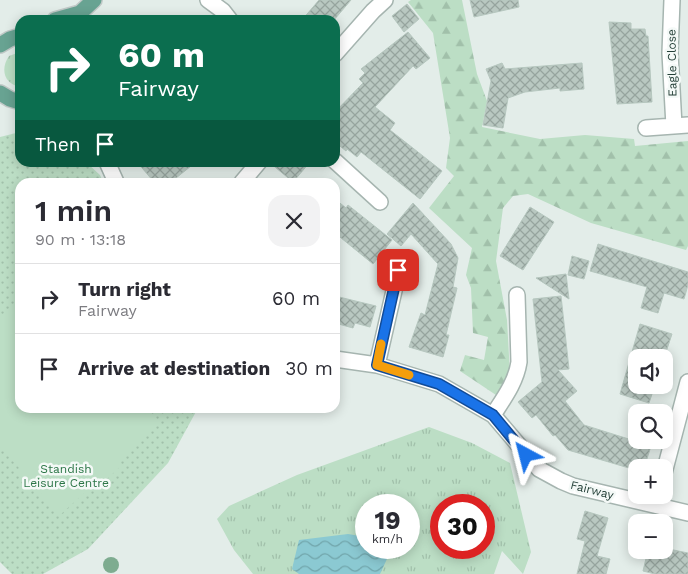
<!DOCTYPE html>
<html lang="en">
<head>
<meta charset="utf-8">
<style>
  :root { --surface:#fff; --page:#f2f2f3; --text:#2b2b33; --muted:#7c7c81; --line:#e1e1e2 }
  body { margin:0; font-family:"Work Sans",sans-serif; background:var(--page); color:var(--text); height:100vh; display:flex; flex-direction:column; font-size:19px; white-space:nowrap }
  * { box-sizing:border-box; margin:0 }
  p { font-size:16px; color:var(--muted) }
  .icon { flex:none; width:28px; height:28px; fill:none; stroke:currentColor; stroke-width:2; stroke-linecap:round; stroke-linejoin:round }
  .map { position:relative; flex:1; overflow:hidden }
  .side { position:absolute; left:15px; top:178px; width:325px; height:235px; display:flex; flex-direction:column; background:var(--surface); border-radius:15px; box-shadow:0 2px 12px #0003 }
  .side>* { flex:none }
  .banner { position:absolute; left:15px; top:15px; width:325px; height:152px; border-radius:15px; box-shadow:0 2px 12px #0003; background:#0b6e4f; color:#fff; overflow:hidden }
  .fabs { position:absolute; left:628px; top:349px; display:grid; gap:10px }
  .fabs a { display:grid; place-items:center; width:45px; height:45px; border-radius:10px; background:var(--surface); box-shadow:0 2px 12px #0003; font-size:25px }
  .speed { position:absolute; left:355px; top:494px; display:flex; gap:10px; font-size:25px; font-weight:700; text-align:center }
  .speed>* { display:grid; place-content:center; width:65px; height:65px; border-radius:50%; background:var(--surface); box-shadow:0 2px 12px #0003; line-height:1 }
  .speed small { font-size:12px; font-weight:400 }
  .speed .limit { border:8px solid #d22; background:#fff; color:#111 }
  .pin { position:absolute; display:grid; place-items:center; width:42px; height:42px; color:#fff; margin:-21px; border-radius:10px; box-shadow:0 2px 8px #0006 }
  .me { position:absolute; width:55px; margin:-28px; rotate:322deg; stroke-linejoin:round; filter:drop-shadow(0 0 4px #0008) }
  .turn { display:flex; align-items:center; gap:18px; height:105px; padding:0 20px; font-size:22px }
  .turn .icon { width:65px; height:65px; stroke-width:2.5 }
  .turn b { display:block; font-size:35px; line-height:42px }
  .then { display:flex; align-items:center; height:48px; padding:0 20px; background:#0003; gap:10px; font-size:19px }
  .round { display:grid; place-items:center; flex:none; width:52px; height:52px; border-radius:15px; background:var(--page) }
  .summary { display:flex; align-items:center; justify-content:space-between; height:85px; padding:0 20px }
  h1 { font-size:30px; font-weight:600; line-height:38px }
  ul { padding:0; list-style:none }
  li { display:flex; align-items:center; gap:15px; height:70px; padding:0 20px; border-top:1px solid var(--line) }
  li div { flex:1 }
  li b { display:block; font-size:19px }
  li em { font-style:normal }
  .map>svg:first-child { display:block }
  .grass { fill:url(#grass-tufts); fill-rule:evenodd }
  .forest { fill:url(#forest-firs) }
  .park { fill:url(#park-dots) }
  .garden { fill:#bcdec5 }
  .water { fill:url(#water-waves) }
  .building { fill:url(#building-cross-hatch); stroke:#b6c7bf }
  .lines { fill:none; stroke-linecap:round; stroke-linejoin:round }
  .minor-casing { stroke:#a6b5b0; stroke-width:18 }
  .major-casing { stroke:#c1c9c7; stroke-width:18 }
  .minor { stroke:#fff; stroke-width:15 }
  .major { stroke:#68a392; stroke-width:15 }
  .tree { fill:#7eac90 }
  .route-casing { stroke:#114b97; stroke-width:12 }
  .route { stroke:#1a73e8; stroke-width:9 }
  .slow { stroke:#f59e0b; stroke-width:9 }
  .labels { text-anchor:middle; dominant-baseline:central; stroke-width:5; stroke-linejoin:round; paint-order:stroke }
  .street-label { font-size:12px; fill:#233f37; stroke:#f4f9f7 }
  .park-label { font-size:12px; fill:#2c7647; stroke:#f4f9f7 }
</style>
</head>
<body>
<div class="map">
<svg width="688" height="574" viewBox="0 0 688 574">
  <defs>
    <pattern id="grass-tufts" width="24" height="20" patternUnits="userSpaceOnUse" patternTransform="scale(1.25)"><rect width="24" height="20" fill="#bcdec5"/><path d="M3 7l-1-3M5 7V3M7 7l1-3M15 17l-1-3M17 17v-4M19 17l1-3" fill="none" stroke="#a1c0aa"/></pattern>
    <pattern id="forest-firs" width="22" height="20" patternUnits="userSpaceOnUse" patternTransform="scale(1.25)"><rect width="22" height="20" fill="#bcdec5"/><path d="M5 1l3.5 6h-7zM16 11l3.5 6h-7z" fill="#a1c0aa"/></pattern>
    <pattern id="park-dots" width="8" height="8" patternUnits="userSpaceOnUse" patternTransform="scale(1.25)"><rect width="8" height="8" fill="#bcdec5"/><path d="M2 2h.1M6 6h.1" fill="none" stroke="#a1c0aa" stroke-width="1.8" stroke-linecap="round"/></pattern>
    <pattern id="water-waves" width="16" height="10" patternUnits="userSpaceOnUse" patternTransform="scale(1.25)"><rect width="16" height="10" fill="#8bc9d2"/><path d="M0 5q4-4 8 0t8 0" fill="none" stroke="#71a5ab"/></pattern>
    <pattern id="building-cross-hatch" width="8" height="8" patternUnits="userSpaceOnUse" patternTransform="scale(1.25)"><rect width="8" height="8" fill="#b9c8c1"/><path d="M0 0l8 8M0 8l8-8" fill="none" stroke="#96a49e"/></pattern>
  </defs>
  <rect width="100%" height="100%" fill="#e3ede9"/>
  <path class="grass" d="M20,52V87C4,84 0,69 9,56Z
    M429,427L472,443L510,463L531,552L523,574L502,551L494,574H253L234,550L217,519L229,506L297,475ZM366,505H409V548H366ZM441,505H484V548H441Z"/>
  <path class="forest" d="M411,0H462L477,74L487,101L482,127L540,139L585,135L634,139L635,146L688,141V246L686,250L591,223L528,194L513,196L503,208L496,261L507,320L510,374L496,395L460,371L465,355L484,360L488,337L473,333L471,288L466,275L472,248L429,208L454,176L446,168L450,138L433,33L408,2Z"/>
  <path class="park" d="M20,132V162L87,163L100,175L103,182H20V408H198L168,463L88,549L43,574H12L0,562V137Z"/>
  <path class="garden" d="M20,298V408H146L160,422L118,460L122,465L106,480L102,477L60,515L33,485L30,487L17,473L20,469L0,447V317Z"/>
  <path class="water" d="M348,534L366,537V548H392L380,574H299L292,569L299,540Z"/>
  <path class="building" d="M319,0H351L334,20H302Z
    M470,0H518L519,7L474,17Z
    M407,4L419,19L404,32L392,16Z
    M609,22L631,23V29H645L646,36H648L652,102L617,104Z
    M408,32L430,58L416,69L413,66L375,107L395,123L390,130L442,171L420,199L361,152L357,157L347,149L346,151L335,142V112L363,83L359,79L365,73L361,69Z
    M502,63L505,69L582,63L584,89L560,91V88L525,92L508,98L503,128L483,125L491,81L486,69Z
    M137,162H196L171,182H154Z
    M269,162H310L293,182Z
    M335,199L346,208L348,205L392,240L373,264L335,233Z
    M413,203L451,244L458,258L453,287L457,288L446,335H449L443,357L409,347L421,313L425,315L438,264L411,234L401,246L387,234Z
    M530,207L554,222L523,270L500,256Z
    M598,244L688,272V285L684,299L664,293L658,313L641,308L647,287L590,271Z
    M572,256L589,261L584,279L568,275Z
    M566,274L569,299L536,278Z
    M335,296L376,306L370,327L355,323L353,328L335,323Z
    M561,296L569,369L558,370L577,391L565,401L584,425L651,446L644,468H629L568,450L555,435L553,436L536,415L532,418L518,402L542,382L533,299Z
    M640,324L672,334L664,358H636V385H655L649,403L620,394Z
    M585,511L608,518L597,556L610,559L606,574H577L585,541L577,539Z
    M664,548L688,553V574H655L643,571L648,550H664Z"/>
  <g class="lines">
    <defs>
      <path id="minor" d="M208,0L223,11L230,20
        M672,0L670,53L674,126
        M335,54L373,11L385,0
        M646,128L688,125
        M335,161L380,202
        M107,162L116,182
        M242,182L259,162
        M335,359L377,365L439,384L493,415L539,469L561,481L573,486L688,513
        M377,365L399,269
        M493,415C504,398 516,382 519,362L517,295
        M664,473L688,382"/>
      <path id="major" d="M55,20L80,13
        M77,20L80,13L94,0
        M0,45L10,39L20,36
        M0,93L10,99L20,102"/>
    </defs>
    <use href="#minor" class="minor-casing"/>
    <use href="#major" class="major-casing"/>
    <use href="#minor" class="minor"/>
    <use href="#major" class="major"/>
  </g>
  <circle class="tree" cx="111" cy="565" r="8"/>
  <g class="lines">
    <defs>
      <path id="route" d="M398,270L377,365L439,384L493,415L526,455"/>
    </defs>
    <use href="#route" class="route-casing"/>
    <use href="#route" class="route"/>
    <path class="slow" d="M381,344L377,365L409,375"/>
  </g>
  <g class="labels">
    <g class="street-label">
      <text transform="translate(672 63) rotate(-91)">Eagle Close</text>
      <text transform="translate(592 490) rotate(14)">Fairway</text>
    </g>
    <g class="park-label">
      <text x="66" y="469">Standish<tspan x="66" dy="14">Leisure Centre</tspan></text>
    </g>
  </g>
</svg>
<div class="fabs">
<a><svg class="icon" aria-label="sound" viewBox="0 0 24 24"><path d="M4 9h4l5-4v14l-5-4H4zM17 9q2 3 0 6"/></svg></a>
<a><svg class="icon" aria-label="search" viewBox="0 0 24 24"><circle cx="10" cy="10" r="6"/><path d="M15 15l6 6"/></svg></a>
<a>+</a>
<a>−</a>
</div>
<div class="speed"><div>19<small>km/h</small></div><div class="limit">30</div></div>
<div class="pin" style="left:398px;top:270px;background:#d93025"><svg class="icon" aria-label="arrive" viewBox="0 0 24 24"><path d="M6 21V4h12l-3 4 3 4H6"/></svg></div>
<svg class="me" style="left:526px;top:455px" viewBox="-20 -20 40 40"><path d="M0-17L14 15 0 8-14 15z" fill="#1a73e8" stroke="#fff" stroke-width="4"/></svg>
<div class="banner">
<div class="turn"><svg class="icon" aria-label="right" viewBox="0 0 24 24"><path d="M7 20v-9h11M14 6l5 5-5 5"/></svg><div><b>60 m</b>Fairway</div></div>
<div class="then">Then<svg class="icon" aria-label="arrive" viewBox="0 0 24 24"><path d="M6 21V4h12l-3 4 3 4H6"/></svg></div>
</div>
<section class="side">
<div class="summary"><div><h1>1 min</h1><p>90 m · 13:18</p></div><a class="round"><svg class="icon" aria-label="close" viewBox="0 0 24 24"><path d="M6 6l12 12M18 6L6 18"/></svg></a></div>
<ul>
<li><svg class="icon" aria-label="right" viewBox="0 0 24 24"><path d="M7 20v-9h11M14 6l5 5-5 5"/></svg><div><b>Turn right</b><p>Fairway</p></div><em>60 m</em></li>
<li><svg class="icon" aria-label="arrive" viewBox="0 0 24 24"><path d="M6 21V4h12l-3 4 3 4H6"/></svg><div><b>Arrive at destination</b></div><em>30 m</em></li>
</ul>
</section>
</div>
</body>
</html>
